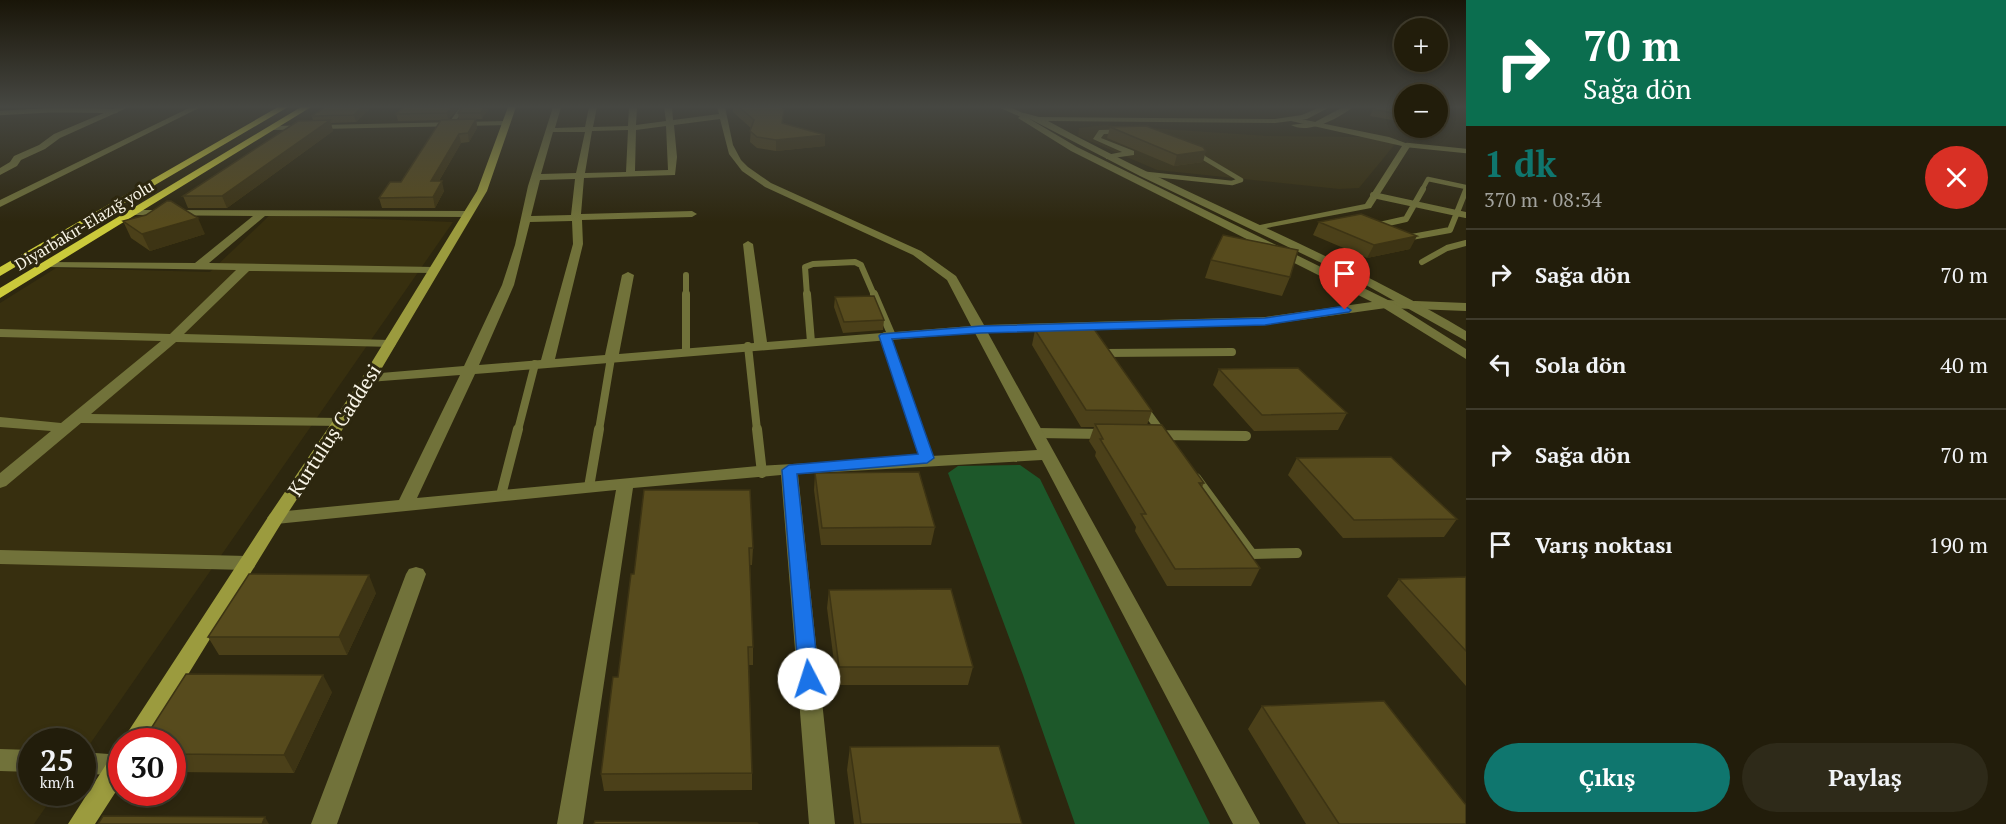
<!DOCTYPE html>
<html lang="tr">
<head>
<meta charset="utf-8">
<style>
  :root { --surface:#221d0b; --page:#2e2a19; --text:#f1f3f6; --muted:#a2a29d; --line:#3f3b2c; --accent:#0f766e }
  body { margin:0; font-family:"PT Serif",serif; background:var(--page); color:var(--text); height:100vh; display:flex; flex-direction:column; font-size:22px; white-space:nowrap }
  * { box-sizing:border-box; margin:0 }
  p { font-size:20px; color:var(--muted) }
  .icon { flex:none; width:33px; height:33px; fill:none; stroke:currentColor; stroke-width:2; stroke-linecap:round; stroke-linejoin:round }
  .map { position:relative; flex:1; overflow:hidden }
  .details { display:flex; flex-direction:column; background:var(--surface); width:540px }
  .details>* { flex:none }
  .guide { background:#0b6e4f; color:#fff; overflow:hidden }
  .tools { position:absolute; left:1394px; top:18px; display:grid; gap:12px }
  .tools a { display:grid; place-items:center; width:54px; height:54px; border-radius:50%; background:var(--surface); box-shadow:0 3px 9px #0003,0 0 0 2px var(--line); font-size:30px }
  .speed { position:absolute; left:18px; top:728px; display:flex; gap:12px; font-size:30px; font-weight:700; text-align:center }
  .speed>* { display:grid; place-content:center; width:78px; height:78px; border-radius:50%; background:var(--surface); box-shadow:0 3px 9px #0003,0 0 0 2px var(--line); line-height:1 }
  .speed small { font-size:15px; font-weight:400 }
  .speed .limit { border:9px solid #d22; background:#fff; color:#111 }
  .pin { position:absolute; display:grid; place-items:center; width:51px; height:51px; color:#fff; margin:-62px -26px; border-radius:50% 50% 50% 0; rotate:-45deg; box-shadow:0 0 6px #0007 }
  .pin .icon { rotate:45deg }
  .me { position:absolute; width:66px; margin:-33px; rotate:355deg; stroke-linejoin:round; filter:drop-shadow(0 0 4px #0008) }
  .turn { display:flex; align-items:center; gap:21px; height:126px; padding:0 18px; font-size:27px }
  .turn .icon { width:78px; height:78px; stroke-width:2.5 }
  .turn b { display:block; font-size:42px; line-height:51px }
  .round { display:grid; place-items:center; flex:none; width:63px; height:63px; border-radius:32px; background:var(--page) }
  .overview { display:flex; align-items:center; justify-content:space-between; height:102px; padding:0 18px }
  h1 { font-size:36px; font-weight:600; line-height:45px; color:var(--accent) }
  .cta { display:flex; gap:12px; margin-top:auto; padding:12px 18px }
  .cta a { flex:1; height:69px; border-radius:36px; background:var(--accent); color:#fff; font-size:24px; font-weight:600; line-height:69px; text-align:center }
  .cta a+a { background:var(--page); color:var(--text) }
  ul { padding:0; list-style:none }
  li { display:flex; align-items:center; gap:18px; height:90px; padding:0 18px; border-top:2px solid var(--line) }
  li div { flex:1 }
  li b { display:block; font-size:22px }
  li em { font-style:normal }
  main { display:flex; flex:1; min-height:0 }
  .map>svg:first-child { display:block }
  .built { fill:#372f0f }
  .green { fill:#1d582a }
  .lines { fill:none; stroke-linecap:round; stroke-linejoin:round }
  .service-far3 { stroke:#71723a; stroke-width:4.5 }
  .service-far2 { stroke:#71723a; stroke-width:6 }
  .service-far1 { stroke:#71723a; stroke-width:8 }
  .service { stroke:#71723a; stroke-width:10 }
  .minor { fill:#71723a; fill-rule:evenodd }
  .tertiary { fill:#71723a; fill-rule:evenodd }
  .secondary { fill:#9b9b3e; fill-rule:evenodd }
  .trunk { fill:#cbca3b; fill-rule:evenodd }
  .wall { fill:#4b4019 }
  .shaded-wall { fill:#3d3414 }
  .building { fill:#574b1d; stroke:#3d3414; stroke-width:1.5 }
  .route { fill:#1a73e8; stroke:#114b97; stroke-width:1.5 }
  .labels { text-anchor:middle; dominant-baseline:central; stroke-width:6; stroke-linejoin:round; paint-order:stroke }
  .far-street-label { font-size:16px; fill:#f9f5e7; stroke:#2d270f }
  .street-label { font-size:20px; fill:#f9f5e7; stroke:#2d270f }
</style>
</head>
<body>
<main>
<div class="map">
<svg width="1466" height="824" viewBox="0 0 1466 824">
  <rect width="100%" height="100%" fill="#2d270f"/>
  <path class="built" d="M1104,125L1268,136L1367,137L1396,143L1359,188L1339,189L1157,170L1078,136L1079,128Z
    M270,215L453,222L83,754L82,741H32V792H56L34,824H0V303L56,268L210,272Z"/>
  <path class="green" d="M1020,465L1040,479L1210,824H1075L1023,675L948,473L958,466Z"/>
  <g class="lines">
    <path class="service-far3" d="M0,113L55,110L116,111
      M450,125L463,107
      M1407,145L1466,151
      M1198,149L1204,158L1241,180
      M1147,174L1232,183L1241,180
      M1422,190L1428,179L1466,187"/>
    <path class="service-far2" d="M1373,195L1466,215
      M1375,226L1406,219L1423,189
      M1406,238L1450,230L1466,190
      M1422,262L1447,248L1466,243
      M686,275V295
      M807,295L805,267L813,264L855,262L861,265L874,295"/>
    <path class="service-far1" d="M686,294V351
      M807,294L811,342
      M874,294L892,336
      M1415,305L1466,307
      M885,336L917,430
      M748,346L757,430
      M1107,356L1105,353L1232,352
      M1144,408L1160,430
      M518,430L535,364
      M599,430L611,358"/>
    <path class="service" d="M757,429L762,473
      M917,429L927,458
      M1159,429L1163,434
      M1037,433L1103,434
      M1158,435L1246,436
      M1196,478L1252,554L1297,553
      M589,487L599,429
      M501,495L518,429"/>
    <path class="minor" d="M118,107H129L60,138L45,149L21,160L17,166L0,175V168L10,162L14,156L39,145L54,134Z
      M191,107H201L0,207V200Z
      M553,107H561L555,128L585,127L589,107H597L593,127L628,126L629,107H637L636,125L666,121L664,107H672L673,120L719,114L717,107H725L733,145L741,160L748,167L771,183L921,251L956,276L984,325L1265,317L1386,300L1419,302L1421,305L1419,308L1415,309L1386,308L1265,325L988,333L1260,824H1233L1042,460L798,474L835,824H809L781,475L633,488L583,824H557L616,490L276,524L270,522L267,518L270,514L276,512L399,500L460,375L369,382L362,378L369,374L464,366L502,285L515,245L528,186ZM720,119L729,154L742,171L765,187L913,255L947,280L971,326L767,342L753,244L748,241L743,244L754,343L619,354L634,275L628,272L622,275L605,355L555,359L583,244L582,220L692,217L697,214L692,211L581,214L584,178L675,175L677,157L674,125ZM666,126L668,170L635,171L636,130ZM628,130L626,172L585,173L592,131ZM553,132H585L576,173L541,174ZM575,179L571,215L531,216L540,180ZM572,221L573,244L541,360L479,365L514,285L530,222ZM975,333L1037,450L758,466L417,498L475,374Z
      M998,107H1009L1028,115L1021,117Z
      M1291,117L1389,137L1411,145L1371,208L1256,230V226L1260,225L1365,204L1402,146L1291,121Z
      M506,121L510,123L509,125L273,130L269,128L273,126Z
      M1132,129V133L1104,134L1101,138L1134,151V155L1106,159V155L1122,152L1093,139L1099,130Z
      M131,210L468,211L473,214L468,217L265,216L209,263L434,267L440,270L434,273L249,271L184,334L389,340L396,344L394,347L176,342L91,414L339,418L344,420L347,423L344,426L81,423L6,486L0,488V473L51,431L0,427V417L61,423L161,341L0,337V329L170,334L236,270L49,267L45,266V262L195,263L253,216L135,215L131,214Z
      M0,550L247,556L254,558L256,563L254,568L247,570L0,564Z
      M416,567L423,569L426,574L337,824H311L406,574L409,569Z
      M0,749L32,750V772L0,771Z
      M82,752L122,755V775L82,774Z"/>
    <path class="tertiary" d="M1320,107H1330L1307,119L1275,123L1048,121C1185,196 1332,251 1466,331V341L1357,280L1140,176L1028,118L1077,147L1390,301L1466,349V359L1382,307L1071,151L1018,118L1024,113L1039,117L1275,119L1302,115Z
      M1343,107H1353C1339,118 1308,135 1291,125L1315,122Z"/>
    <path class="secondary" d="M508,107H516L487,191L376,378L282,522L147,741H122L270,514L362,378L477,191Z
      M122,749V782L95,824H68L114,752Z"/>
    <path class="trunk" d="M278,107H288L0,276V267Z
      M301,107H311L0,298V288Z"/>
  </g>
  <path class="wall" d="M371,107L356,122L331,123L333,131L227,208H188L183,196L313,121L312,116Z
    M459,107L448,120H459L458,113L462,107H489L482,119H476L477,128L469,142L461,143L439,181L444,191L435,208H382L379,198L401,182L441,120L398,121L396,114Z
    M733,107H782L783,123L825,146L776,151L757,148L750,142L751,128L733,112Z
    M1404,107V118L1398,121L1370,116L1373,109Z
    M1110,127L1203,162L1174,166L1107,138Z
    M123,221L205,234L150,251L131,238Z
    M1319,222L1410,249L1367,258L1313,235Z
    M1211,260L1290,277L1282,296L1205,278Z
    M835,297L884,320L883,330L843,333L834,307Z
    M1035,330L1152,411L1147,425L1204,483L1202,487L1260,568L1251,586H1167L1135,531L1136,527L1095,456L1096,452L1089,441L1094,427H1081L1032,345Z
    M1219,369L1347,413L1338,430L1254,431L1213,385Z
    M1297,458L1457,519L1444,537L1343,538L1288,475Z
    M815,473L935,527L931,545H821L814,490Z
    M644,490L753,548L752,565H750L753,647V665H749L752,773V790L604,791L601,774L618,677L634,574Z
    M1466,577V686L1387,596L1399,579Z
    M829,590L973,667L968,685H837L827,608Z
    M376,593L347,655H219L208,637Z
    M332,692L294,773L172,772V741Z
    M1262,706L1466,824H1306L1248,729Z
    M850,747L1022,824H854L847,770Z"/>
  <path class="shaded-wall" d="M362,107H371L356,122L354,115Z
    M452,107H459L448,120L447,113Z
    M484,107H489L482,119L481,113Z
    M1404,113V118L1398,121L1401,115Z
    M476,119L477,128L469,142L468,133Z
    M330,120L333,131L227,208L222,196Z
    M459,134L461,143L433,191L431,181Z
    M825,135V146L776,151V140Z
    M1206,151L1203,162L1174,166L1177,155Z
    M442,181L444,191L435,208L433,197Z
    M198,218L205,234L150,251L142,234Z
    M1417,236L1410,249L1367,258L1374,245Z
    M369,575L376,593L347,655L339,637Z
    M323,675L332,692L294,773L284,755Z
    M265,817L269,824H262Z"/>
  <path class="building" d="M325,107H362L354,115L312,116Z
    M403,107H452L447,113L396,114Z
    M462,107H484L481,113H458Z
    M739,107H782L784,110L782,123L825,135L776,140L757,137L750,131L754,120Z
    M1376,107H1404V113L1401,115L1373,109Z
    M476,119L468,133L459,134L431,181H442L433,197L379,198L390,182H401L441,120Z
    M330,120L222,196H183L298,121Z
    M1146,126L1203,147L1206,151L1177,155L1110,127Z
    M167,201H171L198,218L142,234L123,221L146,215Z
    M1361,214L1417,236L1374,245L1319,222Z
    M1223,235L1298,250L1290,277L1211,260Z
    M874,296L884,320L844,322L835,297Z
    M1094,329L1152,411L1086,410L1035,330Z
    M1298,368L1347,413L1262,415L1219,369Z
    M1095,424L1162,425L1204,483H1199L1260,568L1175,569L1141,514H1146L1100,439H1103Z
    M1391,457L1457,519L1354,520L1297,458Z
    M919,472L935,527L822,528L815,473Z
    M644,490H750L753,548H749L753,647H748L752,773L601,774L613,677H618L631,574H634Z
    M249,574L369,575L339,637H208Z
    M1466,577V651L1399,579Z
    M951,589L973,667H839L829,590Z
    M186,674L323,675L284,755L172,754V741H143Z
    M1384,701L1466,805V824H1339L1262,706Z
    M999,746L1022,824H861L850,747Z
    M103,816L265,817L262,824H98Z
    M595,821L757,823L758,824H594Z"/>
  <linearGradient id="sky" x2="0" y2="1"><stop stop-color="#191508"/><stop offset="0.48" stop-color="#464742"/><stop offset="1" stop-color="#464742" stop-opacity="0"/></linearGradient>
  <rect width="1466" height="222" fill="url(#sky)"/>
  <path class="route" d="M1345,306L1351,310L1349,312L1265,325L981,333L892,339L934,458L927,463L797,474L819,679L816,685L809,687L802,685L799,679L782,470L789,465L918,454L879,336L881,334L981,326L1265,318Z"/>
  <g class="labels">
    <g class="far-street-label">
      <text transform="translate(84 225) rotate(-31)">Diyarbakır-Elazığ yolu</text>
    </g>
    <g class="street-label">
      <text transform="translate(334 430) rotate(-57)">Kurtuluş Caddesi</text>
    </g>
  </g>
</svg>
<div class="tools">
<a>+</a>
<a>−</a>
</div>
<div class="speed"><div>25<small>km/h</small></div><div class="limit">30</div></div>
<div class="pin" style="left:1345px;top:310px;background:#d93025"><svg class="icon" aria-label="arrive" viewBox="0 0 24 24"><path d="M6 21V4h12l-3 4 3 4H6"/></svg></div>
<svg class="me" style="left:809px;top:679px" viewBox="-20 -20 40 40"><circle r="19" fill="#fff"/><path d="M0-13L10 11 0 6-10 11z" fill="#1a73e8"/></svg>
</div>
<section class="details">
<div class="guide">
<div class="turn"><svg class="icon" aria-label="right" viewBox="0 0 24 24"><path d="M7 20v-9h11M14 6l5 5-5 5"/></svg><div><b>70 m</b>Sağa dön</div></div>
</div>
<div class="overview"><div><h1>1 dk</h1><p>370 m · 08:34</p></div><a class="round" style="background:#d93025;color:#fff"><svg class="icon" aria-label="close" viewBox="0 0 24 24"><path d="M6 6l12 12M18 6L6 18"/></svg></a></div>
<ul>
<li><svg class="icon" aria-label="right" viewBox="0 0 24 24"><path d="M7 20v-9h11M14 6l5 5-5 5"/></svg><div><b>Sağa dön</b></div><em>70 m</em></li>
<li><svg class="icon" aria-label="left" viewBox="0 0 24 24"><path d="M17 20v-9H6M10 6l-5 5 5 5"/></svg><div><b>Sola dön</b></div><em>40 m</em></li>
<li><svg class="icon" aria-label="right" viewBox="0 0 24 24"><path d="M7 20v-9h11M14 6l5 5-5 5"/></svg><div><b>Sağa dön</b></div><em>70 m</em></li>
<li><svg class="icon" aria-label="arrive" viewBox="0 0 24 24"><path d="M6 21V4h12l-3 4 3 4H6"/></svg><div><b>Varış noktası</b></div><em>190 m</em></li>
</ul>
<div class="cta"><a>Çıkış</a><a>Paylaş</a></div>
</section>
</main>
</body>
</html>
